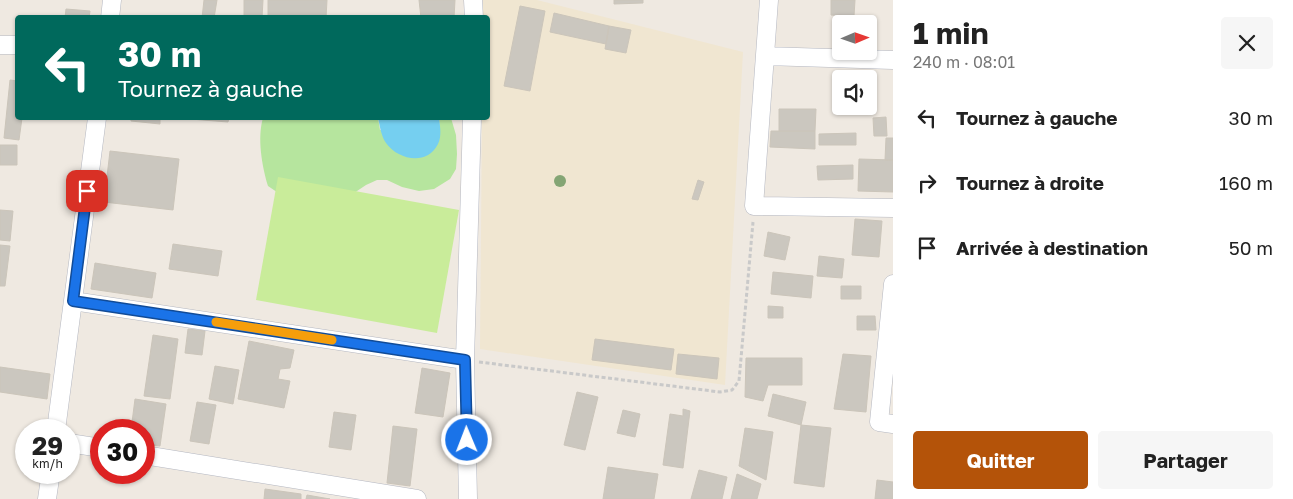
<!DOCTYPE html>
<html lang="fr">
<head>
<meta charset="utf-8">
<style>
  :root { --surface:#fff; --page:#f6f6f6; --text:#222; --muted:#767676; --accent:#b45309 }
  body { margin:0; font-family:"Golos Text",sans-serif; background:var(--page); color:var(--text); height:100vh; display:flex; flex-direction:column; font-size:19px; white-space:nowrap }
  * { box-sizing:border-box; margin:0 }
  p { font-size:16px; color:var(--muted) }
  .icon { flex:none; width:28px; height:28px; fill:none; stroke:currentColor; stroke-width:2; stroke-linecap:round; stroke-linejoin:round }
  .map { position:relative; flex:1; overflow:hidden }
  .panel { display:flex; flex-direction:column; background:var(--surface); width:400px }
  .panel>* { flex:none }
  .banner { position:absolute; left:15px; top:15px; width:475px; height:105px; border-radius:5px; box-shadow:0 1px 4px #0004; background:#00695c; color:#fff; overflow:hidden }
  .needle { width:32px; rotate:88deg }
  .controls { position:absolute; left:832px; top:15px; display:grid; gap:10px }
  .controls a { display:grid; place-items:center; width:45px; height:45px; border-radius:5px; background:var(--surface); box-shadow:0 1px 4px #0004; font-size:25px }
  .speed { position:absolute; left:15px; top:419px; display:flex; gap:10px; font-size:25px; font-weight:700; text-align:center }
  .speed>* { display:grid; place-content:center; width:65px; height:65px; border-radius:50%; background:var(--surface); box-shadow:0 1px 4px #0004; line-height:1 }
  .speed small { font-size:12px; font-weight:400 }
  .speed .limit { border:8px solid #d22; background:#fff; color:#111 }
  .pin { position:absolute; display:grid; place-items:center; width:42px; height:42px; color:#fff; margin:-21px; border-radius:10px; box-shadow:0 2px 8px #0006 }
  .me { position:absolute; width:55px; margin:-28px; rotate:359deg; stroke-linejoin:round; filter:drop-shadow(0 0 4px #0008) }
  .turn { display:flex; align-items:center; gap:18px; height:105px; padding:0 20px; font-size:22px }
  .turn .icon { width:65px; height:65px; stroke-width:2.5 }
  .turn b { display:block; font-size:35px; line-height:42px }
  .round { display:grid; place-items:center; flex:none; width:52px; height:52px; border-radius:5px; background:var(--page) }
  .summary { display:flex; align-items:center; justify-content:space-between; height:85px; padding:0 20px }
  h1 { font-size:30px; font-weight:700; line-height:38px }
  .primary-button { display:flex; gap:10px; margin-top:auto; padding:10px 20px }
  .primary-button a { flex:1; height:58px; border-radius:5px; background:var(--accent); color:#fff; font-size:20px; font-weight:700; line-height:58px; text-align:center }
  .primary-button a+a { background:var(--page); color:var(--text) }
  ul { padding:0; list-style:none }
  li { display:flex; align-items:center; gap:15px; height:65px; padding:0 20px }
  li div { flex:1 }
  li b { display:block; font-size:19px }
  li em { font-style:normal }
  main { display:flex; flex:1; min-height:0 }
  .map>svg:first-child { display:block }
  .education { fill:#f0e6d1 }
  .green { fill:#b6e59e }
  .pitch { fill:#c9ec9a }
  .water { fill:#75cff0 }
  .building { fill:#cbc7bf; stroke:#cbc5ba }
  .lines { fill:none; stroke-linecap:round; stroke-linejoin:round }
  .minor-casing { stroke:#b4b7c1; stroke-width:19 }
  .path { stroke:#c9c9c9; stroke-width:3; stroke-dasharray:4 2.5; stroke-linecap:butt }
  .minor { stroke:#fff; stroke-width:18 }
  .tree { fill:#84a574 }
  .route-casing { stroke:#114b97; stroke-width:12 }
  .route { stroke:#1a73e8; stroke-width:9 }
  .slow { stroke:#f59e0b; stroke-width:9 }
</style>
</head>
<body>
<main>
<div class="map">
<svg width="893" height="499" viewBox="0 0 893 499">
  <rect width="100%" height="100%" fill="#efe9e1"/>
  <path class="education" d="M483,0H537L743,52L725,385L480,349L482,118H488V18L483,17Z"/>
  <path class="green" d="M263,118H378L380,130L440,132L439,118H451L456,135L457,154L456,169L450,179L434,189L419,191L402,187L387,180H377L366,185L339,203H293L268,186C262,166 257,138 263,118Z"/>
  <path class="pitch" d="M278,177L459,210L437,333L256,300Z"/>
  <path class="water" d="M378,118H439C440,126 442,136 438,144C427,166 398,160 386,143C381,136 380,126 378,118Z"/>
  <path class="building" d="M204,0H217L214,18H202Z
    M244,0H263L262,18H244Z
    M268,0H327L326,18H268Z
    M419,0H455L454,18H421Z
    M614,0H643V3L614,4Z
    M831,0H855L854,16L831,15Z
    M520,6L545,11L530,91L504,86Z
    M66,9L90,11L89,18H65Z
    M554,13L609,26L606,44L550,32Z
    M609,26L631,30L626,53L605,49Z
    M10,80L18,81V118H22L19,140L4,138Z
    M779,109H816L815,131H779Z
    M886,117L887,136H874L873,118Z
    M131,118H160V124L131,121Z
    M178,118H229L228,122Z
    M771,131H815V149L770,147Z
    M856,133V145H819V134Z
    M886,138H893V160H885Z
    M0,145H17V165H0Z
    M110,151L179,159L173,210L104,202Z
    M859,159L893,160V192L858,191Z
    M853,165V179L818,180L817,166Z
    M698,180L704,182L698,200L692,199Z
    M0,210L13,211L10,241L0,240Z
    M855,219L882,221L879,257L852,255Z
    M768,232L790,237L785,260L764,256Z
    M173,244L222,251L218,276L169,269Z
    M0,245L10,246L5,286H0Z
    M819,256L844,259L842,278L817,276Z
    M95,263L156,273L152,298L91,289Z
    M773,272L813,276L811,298L771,294Z
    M841,286H861V299H841Z
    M768,306L783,307V318H768Z
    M857,316H875L876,330H857Z
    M188,329L205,331L202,355L185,353Z
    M153,335L178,339L170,399L144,396Z
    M595,339L674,349L671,370L592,360Z
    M249,341L294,350L290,368L280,369L278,379L290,381L284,408L238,399Z
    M678,354L719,358L717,379L676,374Z
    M843,354L871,356L866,412L834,409Z
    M746,358H802V385H768L763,401L745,397Z
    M215,366L239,370L233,404L209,399Z
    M0,367L50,374L47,399L0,392Z
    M422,368L450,373L443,417L415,413Z
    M577,392L598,397L585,450L564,445Z
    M773,394L806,402L801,425L768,416Z
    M135,399L166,404L160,446L144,444V430H131Z
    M197,402L216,405L209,444L190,441Z
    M683,409L690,411L683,468L663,465L670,414L683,416Z
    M623,410L640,414L635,437L617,433Z
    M334,412L356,415L351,450L329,447Z
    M801,425L831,428L824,487L794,483Z
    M393,426L417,429L410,486L387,483Z
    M745,428L773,432L766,480L739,466Z
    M608,467L658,474L654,499H603Z
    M699,470L727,477L722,499H691Z
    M737,474L761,484L757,499H731Z
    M877,480L893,482V499H875Z
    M265,489L301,494V499H264Z
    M307,495L330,499H306Z"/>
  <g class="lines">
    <defs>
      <path id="minor" d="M473,0L474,18
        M769,0L754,206L893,208
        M110,18L112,0
        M0,45H18
        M765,56L893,60
        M893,284L879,422L893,424
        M73,301L465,360
        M56,430L97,118
        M69,443L101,448
        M144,455L417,499
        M47,499L51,472
        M468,499L465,360L472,118"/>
    </defs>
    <use href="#minor" class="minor-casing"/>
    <path class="path" d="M479,362L720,392L732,390L739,381L753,222"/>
    <use href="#minor" class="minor"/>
  </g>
  <circle class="tree" cx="560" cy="181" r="6"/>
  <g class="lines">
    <defs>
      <path id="route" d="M87,191L73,301L465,360L467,440"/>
    </defs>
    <use href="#route" class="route-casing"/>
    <use href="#route" class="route"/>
    <path class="slow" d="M216,322L332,340"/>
  </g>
</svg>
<div class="controls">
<a><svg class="needle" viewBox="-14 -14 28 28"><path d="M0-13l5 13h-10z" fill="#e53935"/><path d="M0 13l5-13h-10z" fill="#767676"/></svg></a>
<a><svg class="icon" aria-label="sound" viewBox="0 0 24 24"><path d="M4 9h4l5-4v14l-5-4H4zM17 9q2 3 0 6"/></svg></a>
</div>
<div class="speed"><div>29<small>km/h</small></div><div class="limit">30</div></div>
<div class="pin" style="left:87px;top:191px;background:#d93025"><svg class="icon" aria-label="arrive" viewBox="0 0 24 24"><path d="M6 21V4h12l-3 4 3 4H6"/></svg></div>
<svg class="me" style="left:467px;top:440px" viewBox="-20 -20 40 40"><circle r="17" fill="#1a73e8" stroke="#fff" stroke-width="3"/><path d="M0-11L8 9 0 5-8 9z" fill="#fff"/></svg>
<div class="banner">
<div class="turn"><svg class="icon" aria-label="left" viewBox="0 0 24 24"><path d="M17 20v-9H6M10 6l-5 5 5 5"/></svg><div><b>30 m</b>Tournez à gauche</div></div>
</div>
</div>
<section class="panel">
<div class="summary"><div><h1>1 min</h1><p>240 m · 08:01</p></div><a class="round"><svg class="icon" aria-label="close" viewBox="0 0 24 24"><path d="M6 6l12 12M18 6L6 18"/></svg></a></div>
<ul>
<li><svg class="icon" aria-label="left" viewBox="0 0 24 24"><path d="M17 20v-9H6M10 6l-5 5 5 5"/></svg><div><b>Tournez à gauche</b></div><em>30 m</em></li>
<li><svg class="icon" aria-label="right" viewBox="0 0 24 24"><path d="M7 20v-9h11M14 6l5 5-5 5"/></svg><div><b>Tournez à droite</b></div><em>160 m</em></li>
<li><svg class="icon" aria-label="arrive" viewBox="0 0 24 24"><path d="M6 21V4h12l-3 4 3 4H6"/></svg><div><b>Arrivée à destination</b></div><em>50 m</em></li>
</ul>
<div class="primary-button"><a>Quitter</a><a>Partager</a></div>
</section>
</main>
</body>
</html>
